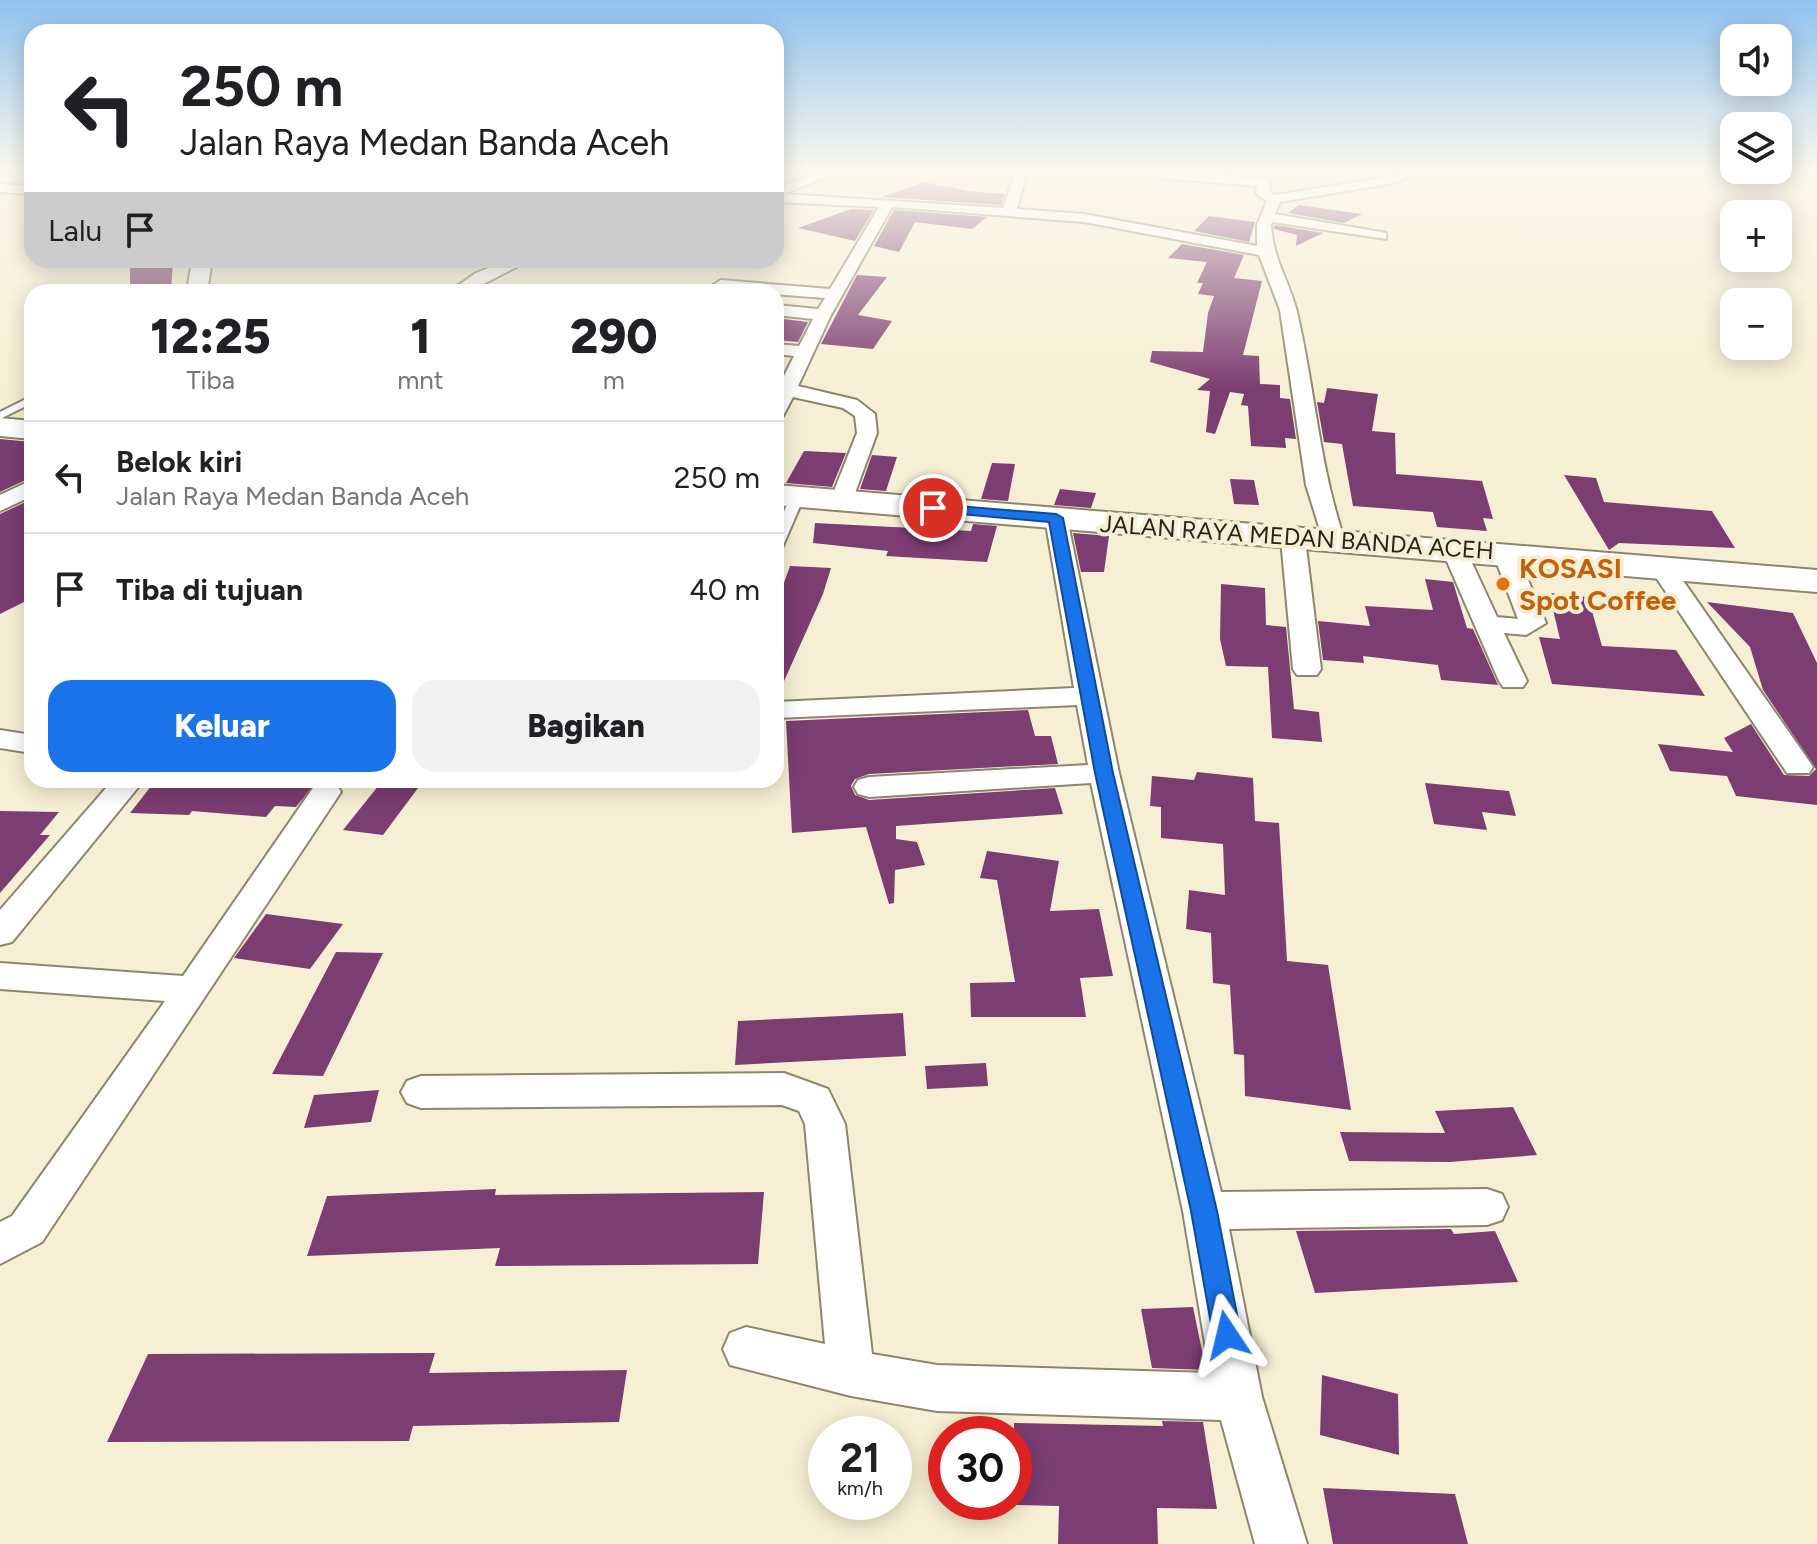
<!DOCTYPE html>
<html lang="id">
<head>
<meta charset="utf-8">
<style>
  :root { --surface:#fff; --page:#f2f2f2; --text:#202124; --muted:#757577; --line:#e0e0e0; --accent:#1a73e8 }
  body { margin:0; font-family:Figtree,sans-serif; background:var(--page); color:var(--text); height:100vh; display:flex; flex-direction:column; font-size:30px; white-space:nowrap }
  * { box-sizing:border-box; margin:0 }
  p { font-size:26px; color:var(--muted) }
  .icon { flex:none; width:44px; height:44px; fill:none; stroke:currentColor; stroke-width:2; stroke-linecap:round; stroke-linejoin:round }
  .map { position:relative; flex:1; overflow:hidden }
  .sheet { position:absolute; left:24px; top:284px; width:760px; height:504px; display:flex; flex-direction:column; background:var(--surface); border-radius:24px; box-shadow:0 4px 20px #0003 }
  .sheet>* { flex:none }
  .hud { position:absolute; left:24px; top:24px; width:760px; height:244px; border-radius:24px; box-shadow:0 4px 20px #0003; background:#fff; color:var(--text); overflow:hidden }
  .fabs { position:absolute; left:1720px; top:24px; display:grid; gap:16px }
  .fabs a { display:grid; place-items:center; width:72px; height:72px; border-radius:16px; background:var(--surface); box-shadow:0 4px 20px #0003; font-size:40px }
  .speed { position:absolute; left:808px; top:1416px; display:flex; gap:16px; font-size:40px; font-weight:700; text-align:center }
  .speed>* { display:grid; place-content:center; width:104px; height:104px; border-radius:50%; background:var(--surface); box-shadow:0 4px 20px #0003; line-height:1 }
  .speed small { font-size:20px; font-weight:400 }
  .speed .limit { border:12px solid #d22; background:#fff; color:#111 }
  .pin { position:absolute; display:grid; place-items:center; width:68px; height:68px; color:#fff; margin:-34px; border:4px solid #fff; border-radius:50%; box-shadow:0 2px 8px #0007 }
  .me { position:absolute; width:88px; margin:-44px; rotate:350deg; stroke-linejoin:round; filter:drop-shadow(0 0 6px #0008) }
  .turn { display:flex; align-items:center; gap:28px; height:168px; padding:0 24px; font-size:36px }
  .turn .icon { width:104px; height:104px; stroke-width:2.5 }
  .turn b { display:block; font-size:56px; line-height:68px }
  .then { display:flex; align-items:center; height:76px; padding:0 24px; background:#0003; gap:16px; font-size:30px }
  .eta { display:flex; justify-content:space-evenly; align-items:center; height:136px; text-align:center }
  .eta b { font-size:48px; font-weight:800; line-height:56px }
  .action { display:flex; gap:16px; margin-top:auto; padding:16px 24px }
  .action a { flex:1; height:92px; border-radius:24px; background:var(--accent); color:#fff; font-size:32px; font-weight:800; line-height:92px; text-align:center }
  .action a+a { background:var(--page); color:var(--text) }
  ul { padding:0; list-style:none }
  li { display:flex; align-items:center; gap:24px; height:112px; padding:0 24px; border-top:2px solid var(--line) }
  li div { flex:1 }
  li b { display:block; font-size:30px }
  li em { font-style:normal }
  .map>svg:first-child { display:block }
  .building { fill:#7c3d72 }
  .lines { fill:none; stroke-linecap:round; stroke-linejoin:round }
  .service-casing { stroke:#8d866d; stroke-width:4 }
  .minor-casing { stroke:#8d866d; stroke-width:4 }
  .tertiary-casing { stroke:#8d866d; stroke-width:4 }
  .trunk-casing { stroke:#8d866d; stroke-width:4 }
  .service { fill:#fff; fill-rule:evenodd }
  .minor { fill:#fff; fill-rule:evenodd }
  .tertiary { fill:#fff; fill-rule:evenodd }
  .trunk { fill:#fff; fill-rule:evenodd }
  .route { fill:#1a73e8; stroke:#114b97; stroke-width:2 }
  .food-dot { fill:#e8710a; stroke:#f6efd4; stroke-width:3 }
  .labels { text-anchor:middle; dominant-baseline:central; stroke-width:8; stroke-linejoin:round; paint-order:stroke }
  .far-street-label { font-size:24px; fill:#27241a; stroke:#f6efd4 }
  .food-label { font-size:28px; font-weight:bold; fill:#c56008; stroke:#f6efd4; text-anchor:start }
</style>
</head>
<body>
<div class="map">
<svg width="1817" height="1544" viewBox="0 0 1817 1544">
  <rect width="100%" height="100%" fill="#f6efd4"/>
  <path class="building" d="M924,182L969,191L1005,194L1001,205L882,197Z
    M1299,205L1362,214L1344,223L1288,213Z
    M851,209L874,210L855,241L798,228Z
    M894,210L987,217L972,229L915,222L899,252L874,246Z
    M1209,216L1255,222L1249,242L1194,231Z
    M1274,225L1323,233L1296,246L1297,235L1274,229Z
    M1182,244L1244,255L1234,278L1262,281L1243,355L1259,356L1260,384L1280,385V398L1290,399L1296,439L1285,438L1286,448L1251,446L1248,406L1241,405L1244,394L1230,392L1215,434L1206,432L1210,391L1197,390L1210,379L1150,362L1152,351L1203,352L1208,313L1214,296L1198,294L1203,283H1197L1207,262L1168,258Z
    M138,260H173L171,292H130V267L137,266Z
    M857,275L887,277L858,315L892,321L873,349L821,344Z
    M776,318L808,322L798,342L776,340Z
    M1327,388L1378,394L1372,431L1395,433L1396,474L1482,481L1493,519L1483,518L1487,531L1437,527L1433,512L1353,506L1342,444L1324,442L1317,402L1324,403Z
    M0,439L32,442V477L0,492Z
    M804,451L846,453L832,487L786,483Z
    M872,455L897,457L886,491L860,489Z
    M992,463L1015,464L1008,501L981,499Z
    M1564,475L1596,478L1604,502L1712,511L1735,548L1619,543L1609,550Z
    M1230,479L1254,480L1259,505L1234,504Z
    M1060,489L1096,493L1091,508L1054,505Z
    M32,499V598L0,614V514Z
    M815,523L971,531L973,524L997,526L987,562L886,556L888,551L813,543Z
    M1073,533L1109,536L1104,572H1081Z
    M790,566L831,568L823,594L776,699V605Z
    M1425,579L1453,582L1467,628L1473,629L1498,685L1441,680L1438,665L1363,656L1364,663L1323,660L1318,621L1370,626L1365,606L1433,610Z
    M1221,584L1265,588L1266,625L1286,627L1294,709L1319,712L1322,742L1272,738L1268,667L1226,666L1220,639Z
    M1549,593L1588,597L1602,646L1676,650L1705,696L1552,684L1539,637L1560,639Z
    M1707,602L1793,613L1817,663V805L1736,796L1727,776L1670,771L1658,744L1733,752L1724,738L1751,724L1784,775L1809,776L1816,769L1763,690L1750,647Z
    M1028,710L1035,736H1051L1058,764L869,774L855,779L851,786L855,795L869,800L1055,788L1063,814L896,826V839L917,842L925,865L895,870L894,903L889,904L866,827L792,833L786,721Z
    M1197,772L1253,778L1255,821L1279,823L1287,961L1328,965L1351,1110L1245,1096L1244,1055L1234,1054L1230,985L1213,983L1211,933L1186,929L1189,890L1225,895L1223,844L1161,838V807L1150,806L1152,776L1194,780Z
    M156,780H318L296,807L275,806L266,817L192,811L189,815L130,813Z
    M383,780H424L383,835L343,830Z
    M1425,783L1509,791L1516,816L1482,812L1487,830L1434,824Z
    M0,811L59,812L40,835H50L0,893Z
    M987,851L1059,861L1050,911L1099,909L1113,976L1080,978L1086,1017H971L970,983L1015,982L997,880L980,878Z
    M266,914L343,924L310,969L234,958Z
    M336,952L383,953L323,1076L272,1074Z
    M903,1013L906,1056L735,1065L738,1021Z
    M986,1063L988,1086L927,1089L925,1066Z
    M379,1090L371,1122L304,1128L314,1095Z
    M1513,1107L1537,1155L1449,1162L1349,1161L1340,1132L1445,1133L1435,1111Z
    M496,1189L495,1195L764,1192L758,1264L495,1266L500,1248L307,1256L327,1196Z
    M1451,1229L1454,1234L1495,1231L1518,1282L1315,1293L1296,1231Z
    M1193,1307L1206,1370L1152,1368L1141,1309Z
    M435,1353L429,1373L627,1370L619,1422L413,1426L409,1441L107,1442L148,1354Z
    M1322,1375L1398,1394L1399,1455L1320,1435Z
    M1162,1421L1203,1422L1217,1509L1157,1508L1158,1544H1058L1059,1506L1014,1505V1423L1163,1426Z
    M1323,1488L1455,1494L1468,1544H1333Z"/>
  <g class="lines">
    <defs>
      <path id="service" d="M32,396V403L0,419V412Z
        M798,493L804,497L782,548L776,552C776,534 782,503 798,493Z"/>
      <path id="minor" d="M819,173H837L784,194L1003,208L1015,173H1027L1017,209L1084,214L1257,246V225L1267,201L1256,194L1257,186L1158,178L1152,174L1191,173L1264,179L1269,180L1270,192L1276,195L1414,173L1395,183L1280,202L1275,214L1381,232L1386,233V239L1272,222L1271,225C1273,260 1289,280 1297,312C1315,389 1319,466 1345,541L1341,546H1325L1306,485L1280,310L1259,255L1084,222L892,207L831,315L798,386L857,400L875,414L877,433L852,501L841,508L833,506L830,501L857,433L855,416L843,408L793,397L783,416L776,418V392L794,356L776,354V344L799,346L813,319L776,315V305L818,309L825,298L721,290L713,285L721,280L830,289L879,207L776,202V188Z
        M0,184L32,186V194L0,192Z
        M508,260H530L468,292H449L476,273Z
        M32,480V496L0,511V495Z
        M1056,511L1067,518L1119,773L1221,1192L1487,1189L1502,1194L1508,1207L1502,1220L1487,1225L1229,1229L1262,1397L1307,1544H1255L1221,1420L937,1411L851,1396L730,1365L723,1349L730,1333L746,1327L825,1344L805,1124L799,1111L782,1105L421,1108L407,1103L401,1092L407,1081L421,1076L784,1073L828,1089L845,1124L872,1354L937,1365L1210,1373L1183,1211L1091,783L869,797L858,794L854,787L858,780L869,777L1088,765L1077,705L776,718V702L1074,688L1045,518Z
        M1293,532L1305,539L1321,669L1317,675H1297L1293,669L1281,539Z
        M1454,543L1466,550L1497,617L1518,619L1493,553L1505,546L1517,553L1546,623L1526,635L1504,633L1527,681L1523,687H1503L1499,681L1442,550Z
        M1661,560L1670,562L1809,761L1813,767L1809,773H1787L1649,567Z
        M0,730L32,735V753L0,748Z
        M113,780H144L12,942L0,945V910Z
        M326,782L337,785L341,792L42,1242L0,1264V1222L12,1216L165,1001L0,989V963L183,976L315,785Z"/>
      <path id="tertiary" d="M192,260H212L207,292H187Z"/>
      <path id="trunk" d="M0,418L32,421V439L0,436Z
        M776,485L1817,570V592L776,505Z"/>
    </defs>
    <use href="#service" class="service-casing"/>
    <use href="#minor" class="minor-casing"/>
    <use href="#tertiary" class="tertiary-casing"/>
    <use href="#trunk" class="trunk-casing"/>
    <use href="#service" class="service"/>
    <use href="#minor" class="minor"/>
    <use href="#tertiary" class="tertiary"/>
    <use href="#trunk" class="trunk"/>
  </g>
  <linearGradient id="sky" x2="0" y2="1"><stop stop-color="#8fc2ef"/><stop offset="0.44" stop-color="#fbf8ec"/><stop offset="1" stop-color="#fbf8ec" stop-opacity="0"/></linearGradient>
  <rect width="1817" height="389" fill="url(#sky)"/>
  <path class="route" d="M933,504L1056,514L1063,518L1113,773L1217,1211L1241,1335L1236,1345L1227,1348L1217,1345L1213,1335L1191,1211L1095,773L1049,522L928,511L926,508Z"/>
  <circle class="food-dot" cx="1503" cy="584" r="8"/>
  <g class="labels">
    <g class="far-street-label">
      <text transform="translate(1297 537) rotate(4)">JALAN RAYA MEDAN BANDA ACEH</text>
    </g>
    <g class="food-label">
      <text x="1519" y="568">KOSASI<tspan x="1519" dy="32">Spot Coffee</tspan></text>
    </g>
  </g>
</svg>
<div class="fabs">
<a><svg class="icon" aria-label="sound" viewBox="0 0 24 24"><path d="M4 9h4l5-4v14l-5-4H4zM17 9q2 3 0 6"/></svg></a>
<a><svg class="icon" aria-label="layers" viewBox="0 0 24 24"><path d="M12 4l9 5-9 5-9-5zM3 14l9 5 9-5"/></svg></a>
<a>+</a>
<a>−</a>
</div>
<div class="speed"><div>21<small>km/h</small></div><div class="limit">30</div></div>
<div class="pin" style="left:933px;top:508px;background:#d93025"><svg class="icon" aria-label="arrive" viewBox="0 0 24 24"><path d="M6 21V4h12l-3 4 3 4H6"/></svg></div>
<svg class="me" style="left:1227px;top:1335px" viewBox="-20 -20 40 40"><path d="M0-17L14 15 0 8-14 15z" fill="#1a73e8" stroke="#fff" stroke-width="4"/></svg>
<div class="hud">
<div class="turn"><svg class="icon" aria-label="left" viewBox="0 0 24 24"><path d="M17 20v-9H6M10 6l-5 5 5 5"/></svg><div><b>250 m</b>Jalan Raya Medan Banda Aceh</div></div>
<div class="then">Lalu<svg class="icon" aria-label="arrive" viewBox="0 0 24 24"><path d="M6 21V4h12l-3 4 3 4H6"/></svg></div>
</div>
<section class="sheet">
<div class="eta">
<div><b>12:25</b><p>Tiba</p></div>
<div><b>1</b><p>mnt</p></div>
<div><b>290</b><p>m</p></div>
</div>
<ul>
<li><svg class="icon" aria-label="left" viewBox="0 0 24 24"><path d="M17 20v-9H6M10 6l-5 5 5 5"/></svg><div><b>Belok kiri</b><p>Jalan Raya Medan Banda Aceh</p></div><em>250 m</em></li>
<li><svg class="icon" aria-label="arrive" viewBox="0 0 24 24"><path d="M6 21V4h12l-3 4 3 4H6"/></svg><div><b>Tiba di tujuan</b></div><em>40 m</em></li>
</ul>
<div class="action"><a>Keluar</a><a>Bagikan</a></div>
</section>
</div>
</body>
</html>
